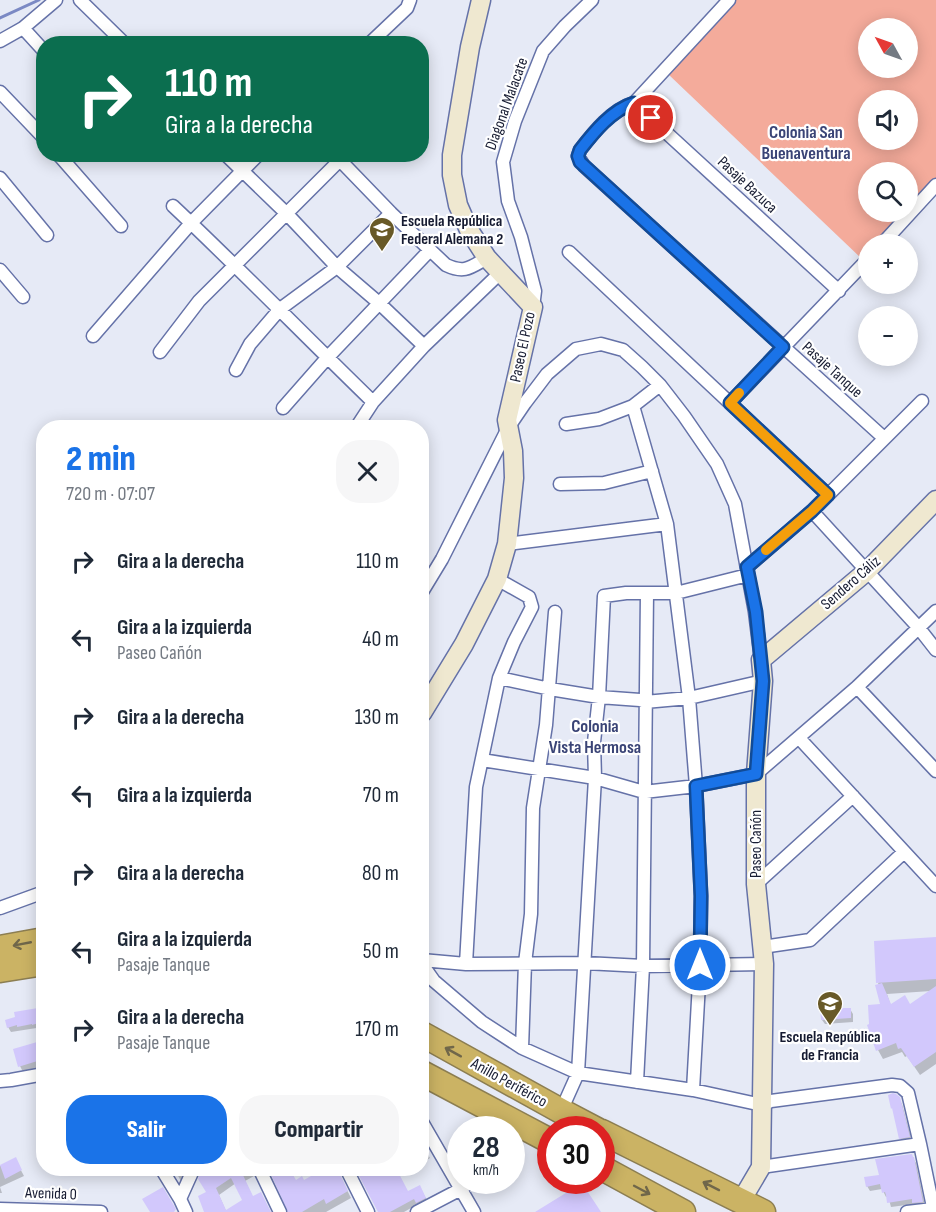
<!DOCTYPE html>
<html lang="es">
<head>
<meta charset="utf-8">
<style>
  :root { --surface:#fff; --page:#f6f6f7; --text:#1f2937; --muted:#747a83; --accent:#1a73e8 }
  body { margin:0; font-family:"Sofia Sans Condensed",sans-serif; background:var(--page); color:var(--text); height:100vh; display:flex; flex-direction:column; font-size:22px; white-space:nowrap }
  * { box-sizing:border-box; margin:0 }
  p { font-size:20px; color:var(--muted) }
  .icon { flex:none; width:33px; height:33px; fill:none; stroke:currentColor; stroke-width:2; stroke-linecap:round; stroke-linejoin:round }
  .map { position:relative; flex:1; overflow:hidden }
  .details { position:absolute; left:36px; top:420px; width:393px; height:756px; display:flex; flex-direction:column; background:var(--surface); border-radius:24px; box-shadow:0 3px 15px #0003 }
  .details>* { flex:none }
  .guide { position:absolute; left:36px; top:36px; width:393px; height:126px; border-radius:24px; box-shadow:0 3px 15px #0003; background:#0b6e4f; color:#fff; overflow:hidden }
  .needle { width:39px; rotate:310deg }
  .fabs { position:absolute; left:858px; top:18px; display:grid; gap:12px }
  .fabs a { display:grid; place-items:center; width:60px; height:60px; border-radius:50%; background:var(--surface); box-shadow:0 3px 15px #0003; font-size:30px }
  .speed { position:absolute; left:447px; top:1116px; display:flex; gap:12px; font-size:30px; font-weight:700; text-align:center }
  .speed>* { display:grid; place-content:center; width:78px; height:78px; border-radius:50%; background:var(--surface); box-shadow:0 3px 15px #0003; line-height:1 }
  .speed small { font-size:15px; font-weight:400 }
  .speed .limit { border:9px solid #d22; background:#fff; color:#111 }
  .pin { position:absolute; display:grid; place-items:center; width:51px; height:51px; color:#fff; margin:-26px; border:3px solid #fff; border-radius:50%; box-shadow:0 2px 6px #0007 }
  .me { position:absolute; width:66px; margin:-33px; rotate:0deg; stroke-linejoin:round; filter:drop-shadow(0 0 4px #0008) }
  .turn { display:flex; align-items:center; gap:21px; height:126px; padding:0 30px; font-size:27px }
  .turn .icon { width:78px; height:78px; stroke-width:2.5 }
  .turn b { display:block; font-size:42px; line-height:51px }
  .round { display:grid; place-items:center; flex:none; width:63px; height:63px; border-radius:24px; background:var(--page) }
  .summary { display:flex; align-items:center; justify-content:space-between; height:102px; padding:0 30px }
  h1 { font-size:36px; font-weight:800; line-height:45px; color:var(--accent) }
  .primary-button { display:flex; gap:12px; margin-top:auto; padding:12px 30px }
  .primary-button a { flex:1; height:69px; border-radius:24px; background:var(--accent); color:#fff; font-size:24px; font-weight:800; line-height:69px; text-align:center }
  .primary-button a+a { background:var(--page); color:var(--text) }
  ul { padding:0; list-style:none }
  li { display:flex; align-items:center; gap:18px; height:78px; padding:0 30px }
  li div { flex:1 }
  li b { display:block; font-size:22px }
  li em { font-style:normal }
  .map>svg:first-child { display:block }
  .green { fill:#f4ab9b; fill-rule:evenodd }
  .shadow { fill:#0003; fill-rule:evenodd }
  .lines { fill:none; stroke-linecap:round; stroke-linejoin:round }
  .stream { stroke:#7b89c4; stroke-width:3 }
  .building { fill:#d2c8fc; fill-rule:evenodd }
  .street-casing { stroke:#6572a8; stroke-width:15 }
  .secondary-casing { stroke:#6572a8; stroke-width:21 }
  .highway-casing { stroke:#8c7e52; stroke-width:27 }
  .street { stroke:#fff; stroke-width:12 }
  .secondary { stroke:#efe8d0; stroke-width:18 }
  .highway { stroke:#cbb364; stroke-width:24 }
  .oneway { stroke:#70674a }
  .route-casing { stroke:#114b97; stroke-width:15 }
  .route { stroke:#1a73e8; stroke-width:10 }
  .slow { stroke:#f59e0b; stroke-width:10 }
  .labels { text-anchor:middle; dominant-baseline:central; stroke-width:4.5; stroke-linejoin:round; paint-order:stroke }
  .street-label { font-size:16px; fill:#161b31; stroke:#fff }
  .poi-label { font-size:16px; font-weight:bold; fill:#161b31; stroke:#fff; text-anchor:start }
  .neighbourhood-label { font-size:18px; font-weight:bold; fill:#3a4476; stroke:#fff }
</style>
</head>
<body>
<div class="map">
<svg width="936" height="1212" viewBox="0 0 936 1212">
  <rect width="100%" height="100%" fill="#e6eaf6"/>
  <path class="green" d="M736,0H936V178L908,209V172H868V212H905L875,244H868V251L862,259L668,74ZM868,28H908V68H868ZM868,100H908V140H868Z"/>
  <path class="shadow" d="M936,939V1064L920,1075L907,1056L905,1057L902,1052L883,1059L878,1050L882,1006L879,985L878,983ZM931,991L910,1006H891L887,994Z
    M840,1007L842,1009H850L853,1014V1022L825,1024L822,1020Z
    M37,1009L40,1014L43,1027L11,1032L8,1027Z
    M44,1041V1069L24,1074L20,1066Z
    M898,1098L902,1104L912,1142L903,1144L900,1138Z
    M422,1144L430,1158L422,1163Z
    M911,1155L916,1163L925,1206L916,1207L914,1204L891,1207L888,1196L886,1197L882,1189L870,1191L867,1186Z
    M15,1159L24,1176L0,1187L2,1193H0V1166Z
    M173,1168H192L183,1185L176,1172Z
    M211,1168H257L255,1171L254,1176L245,1181L253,1198L270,1212H206ZM236,1183L244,1201L226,1211L219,1195Z
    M336,1168L351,1198L326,1212H289L295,1182H304Z
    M358,1168H395L408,1193H423L429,1204L420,1209L418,1204L404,1212H380Z"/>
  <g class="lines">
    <path class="stream" d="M0,18L39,0"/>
  </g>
  <path class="building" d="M936,937V979L876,983L874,941Z
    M882,983L891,1004L905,995L910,1004L936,986V1052L914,1067L901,1048L898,1049L896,1043L876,1051L867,1025L869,1024L868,1005L880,1004L875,985Z
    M841,1005V1008H851V1018L821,1020L820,1006Z
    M38,1008L42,1022L32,1025V1024L17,1027V1025L7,1028L5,1020L15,1017L14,1012Z
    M44,1040V1059L18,1067L13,1049Z
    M893,1093L896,1094L900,1097L910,1137L899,1139L892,1108L891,1109L888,1095Z
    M912,1154L913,1157H914L923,1202L912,1203V1199L887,1203L886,1195L885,1192L882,1193L880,1184L866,1187L864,1177L879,1175L875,1159Z
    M16,1157L22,1170L5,1179L0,1165Z
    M202,1168H245L241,1171L253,1196L261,1192L271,1212H204L198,1196L206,1192L198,1179ZM231,1178L242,1200L226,1210L216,1188Z
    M268,1168H289L296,1180L302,1176L304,1180L325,1168H337L348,1191L326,1204L324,1199L302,1212H288Z
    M367,1168H396L408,1191L420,1185L426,1198L416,1203L414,1199L390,1212H378L358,1174Z
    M582,1183L601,1212H535Z
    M163,1187L176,1209L174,1212H150L142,1199Z"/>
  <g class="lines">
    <defs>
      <path id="street" d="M80,0L125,44
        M729,0L634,103C611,110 594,132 580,150L578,156L584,166L884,438
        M23,28L44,51
        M0,41L23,28L56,0
        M369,44L407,8L410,0
        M0,92L44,138
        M634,103L839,291
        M58,154L121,226
        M225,154L287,214L337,267L379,303L424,346
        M334,154L391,213L446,265C465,274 471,267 487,258
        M0,178L47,235
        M173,206C241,270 306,337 373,402
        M882,244L936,185
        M569,252L828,495
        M0,270L23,297
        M533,307L535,291L521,237L508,201L503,162L515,121L543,51L565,26L592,0
        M93,336L191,223L259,154
        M160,352L199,301L346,154
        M236,370L250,344L280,309L337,267L391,213
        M730,403L868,259
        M633,406L660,385
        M283,408L327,358L430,250
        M566,424L599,419L633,406L667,524L689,698L696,786L701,896L700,965L693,1090
        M356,428L373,402L424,346L500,273
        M560,484L604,483L652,471
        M812,511L918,627L936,650
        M507,544L667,524
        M747,567L812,511L922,401
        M422,592L442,559L508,428L525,403L547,374L576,349L601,344L623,350L642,367L660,385L684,416L717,464L735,504L755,612L761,660
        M499,678L550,689L599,697L640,700L645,702L689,698L763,681
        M857,687L936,771
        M799,738L936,886
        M482,760L595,778L644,792L696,786L756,774L857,687L936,611
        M756,884L853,796
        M0,908L44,892
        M762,947L810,940L904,852
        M422,960L466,964L585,963L643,966L764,964
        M422,964L434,981L482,1022L522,1048L578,1073L693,1090L762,1105L771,1101L892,1085L900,1086L908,1093L920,1144L934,1212
        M466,964L476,787L499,678L514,642L532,607L529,597L497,579
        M522,1048L525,963L531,914L533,808L546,725L555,612
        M0,1081L11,1080L44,1074
        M637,1082L643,966L647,593
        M561,1111L578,1073L595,778L594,742L599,697L604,596L626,593H676L748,575
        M422,1122L474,1212
        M761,1167L920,1144
        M161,1168L180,1199
        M259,1168L280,1212
        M346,1168L368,1212
        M0,1209L101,1212
        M186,1212L180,1199L194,1168
        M417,1212L461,1189L473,1180
        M907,1212L933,1209"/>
      <path id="secondary" d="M422,713L464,644L497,579L507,544L514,478L513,451L507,420L533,307L487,258L469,230L458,205L452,175V155L470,47L481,0
        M741,1201L761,1167L764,964L756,884V774L763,681L761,660L867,571L936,500"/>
      <path id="highway" d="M0,948L44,940
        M0,970L44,963
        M422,1034L561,1111L597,1130
        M422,1073L550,1141
        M602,1132L763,1212
        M602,1168L683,1212"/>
    </defs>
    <use href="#street" class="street-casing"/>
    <use href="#secondary" class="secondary-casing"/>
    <use href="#highway" class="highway-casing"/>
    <use href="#street" class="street"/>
    <use href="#secondary" class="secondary"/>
    <use href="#highway" class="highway"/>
  </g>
  <defs><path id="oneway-shaft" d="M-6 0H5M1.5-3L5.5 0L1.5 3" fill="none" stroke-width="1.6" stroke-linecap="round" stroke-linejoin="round" transform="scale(1.5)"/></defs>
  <g class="oneway">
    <use href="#oneway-shaft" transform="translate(22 944) rotate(169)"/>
    <use href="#oneway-shaft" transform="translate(453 1052) rotate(-151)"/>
    <use href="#oneway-shaft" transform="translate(711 1186) rotate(-153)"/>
    <use href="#oneway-shaft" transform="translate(642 1190) rotate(28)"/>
  </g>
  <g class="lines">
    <defs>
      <path id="route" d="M651,118L634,103C612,110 594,132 580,150L578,156L580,162L783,347L730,403L828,495L812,511L747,567L756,612L763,681L756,774L696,786L701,896L700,965"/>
    </defs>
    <use href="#route" class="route-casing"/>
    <use href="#route" class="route"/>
    <path class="slow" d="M739,393L730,403L828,495L812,511L766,550"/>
  </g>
  <defs>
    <symbol id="school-pin" viewBox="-11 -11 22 30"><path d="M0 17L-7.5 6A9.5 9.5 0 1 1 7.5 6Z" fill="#685927" stroke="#fff"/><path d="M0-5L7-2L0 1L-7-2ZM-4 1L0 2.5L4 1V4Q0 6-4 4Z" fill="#fff"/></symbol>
  </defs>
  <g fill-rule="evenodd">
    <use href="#school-pin" x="367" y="215" width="30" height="40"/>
    <use href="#school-pin" x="815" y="989" width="30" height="40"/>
  </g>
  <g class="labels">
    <g class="street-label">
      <text transform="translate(507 104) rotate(-70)">Diagonal Malacate</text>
      <text transform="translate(747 185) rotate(43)">Pasaje Bazuca</text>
      <text transform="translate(523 347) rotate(-78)">Paseo El Pozo</text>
      <text transform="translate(832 370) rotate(42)">Pasaje Tanque</text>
      <text transform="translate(851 583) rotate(-41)">Sendero Cáliz</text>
      <text transform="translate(756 844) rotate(-90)">Paseo Cañón</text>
      <text transform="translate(509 1083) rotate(29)">Anillo Periférico</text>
      <text transform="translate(51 1194) rotate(2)">Avenida 0</text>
    </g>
    <g class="poi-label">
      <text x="401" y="221">Escuela República<tspan x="401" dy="18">Federal Alemana 2</tspan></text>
      <text x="830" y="1037" text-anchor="middle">Escuela República<tspan x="830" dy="18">de Francia</tspan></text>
    </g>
    <g class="neighbourhood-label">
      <text x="806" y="132">Colonia San<tspan x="806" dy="21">Buenaventura</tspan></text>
      <text x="595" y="726">Colonia<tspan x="595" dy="21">Vista Hermosa</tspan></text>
    </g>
  </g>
</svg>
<div class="fabs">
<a><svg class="needle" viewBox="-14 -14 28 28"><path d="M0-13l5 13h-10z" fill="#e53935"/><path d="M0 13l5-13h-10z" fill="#747a83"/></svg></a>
<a><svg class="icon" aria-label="sound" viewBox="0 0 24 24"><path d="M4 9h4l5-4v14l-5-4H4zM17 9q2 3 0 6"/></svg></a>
<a><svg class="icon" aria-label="search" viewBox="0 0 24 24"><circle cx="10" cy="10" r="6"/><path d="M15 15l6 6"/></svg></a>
<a>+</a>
<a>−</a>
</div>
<div class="speed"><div>28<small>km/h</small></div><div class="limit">30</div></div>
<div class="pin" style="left:651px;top:118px;background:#d93025"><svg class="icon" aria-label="arrive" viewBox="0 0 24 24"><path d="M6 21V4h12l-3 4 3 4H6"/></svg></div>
<svg class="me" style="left:700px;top:965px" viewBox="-20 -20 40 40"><circle r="17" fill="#1a73e8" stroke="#fff" stroke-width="3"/><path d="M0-11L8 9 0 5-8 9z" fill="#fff"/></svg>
<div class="guide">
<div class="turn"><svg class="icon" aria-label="right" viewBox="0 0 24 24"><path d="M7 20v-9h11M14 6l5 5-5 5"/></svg><div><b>110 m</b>Gira a la derecha</div></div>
</div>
<section class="details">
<div class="summary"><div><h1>2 min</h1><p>720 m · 07:07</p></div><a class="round"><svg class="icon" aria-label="close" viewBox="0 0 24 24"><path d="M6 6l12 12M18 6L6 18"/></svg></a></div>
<ul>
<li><svg class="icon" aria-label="right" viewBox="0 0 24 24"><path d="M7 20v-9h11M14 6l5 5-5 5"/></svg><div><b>Gira a la derecha</b></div><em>110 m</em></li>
<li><svg class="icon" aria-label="left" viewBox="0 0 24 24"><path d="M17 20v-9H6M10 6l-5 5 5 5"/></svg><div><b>Gira a la izquierda</b><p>Paseo Cañón</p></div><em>40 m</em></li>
<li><svg class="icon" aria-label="right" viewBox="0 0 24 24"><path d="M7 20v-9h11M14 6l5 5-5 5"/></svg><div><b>Gira a la derecha</b></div><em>130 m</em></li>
<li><svg class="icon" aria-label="left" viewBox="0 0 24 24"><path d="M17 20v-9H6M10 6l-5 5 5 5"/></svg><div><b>Gira a la izquierda</b></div><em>70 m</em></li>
<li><svg class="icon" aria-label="right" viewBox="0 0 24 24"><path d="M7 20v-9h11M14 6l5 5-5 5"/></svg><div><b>Gira a la derecha</b></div><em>80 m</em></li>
<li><svg class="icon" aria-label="left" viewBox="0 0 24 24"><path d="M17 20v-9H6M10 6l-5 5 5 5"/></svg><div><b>Gira a la izquierda</b><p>Pasaje Tanque</p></div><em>50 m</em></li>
<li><svg class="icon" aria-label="right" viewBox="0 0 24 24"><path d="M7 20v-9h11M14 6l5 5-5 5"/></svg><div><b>Gira a la derecha</b><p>Pasaje Tanque</p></div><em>170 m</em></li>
</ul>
<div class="primary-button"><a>Salir</a><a>Compartir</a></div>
</section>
</div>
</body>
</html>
